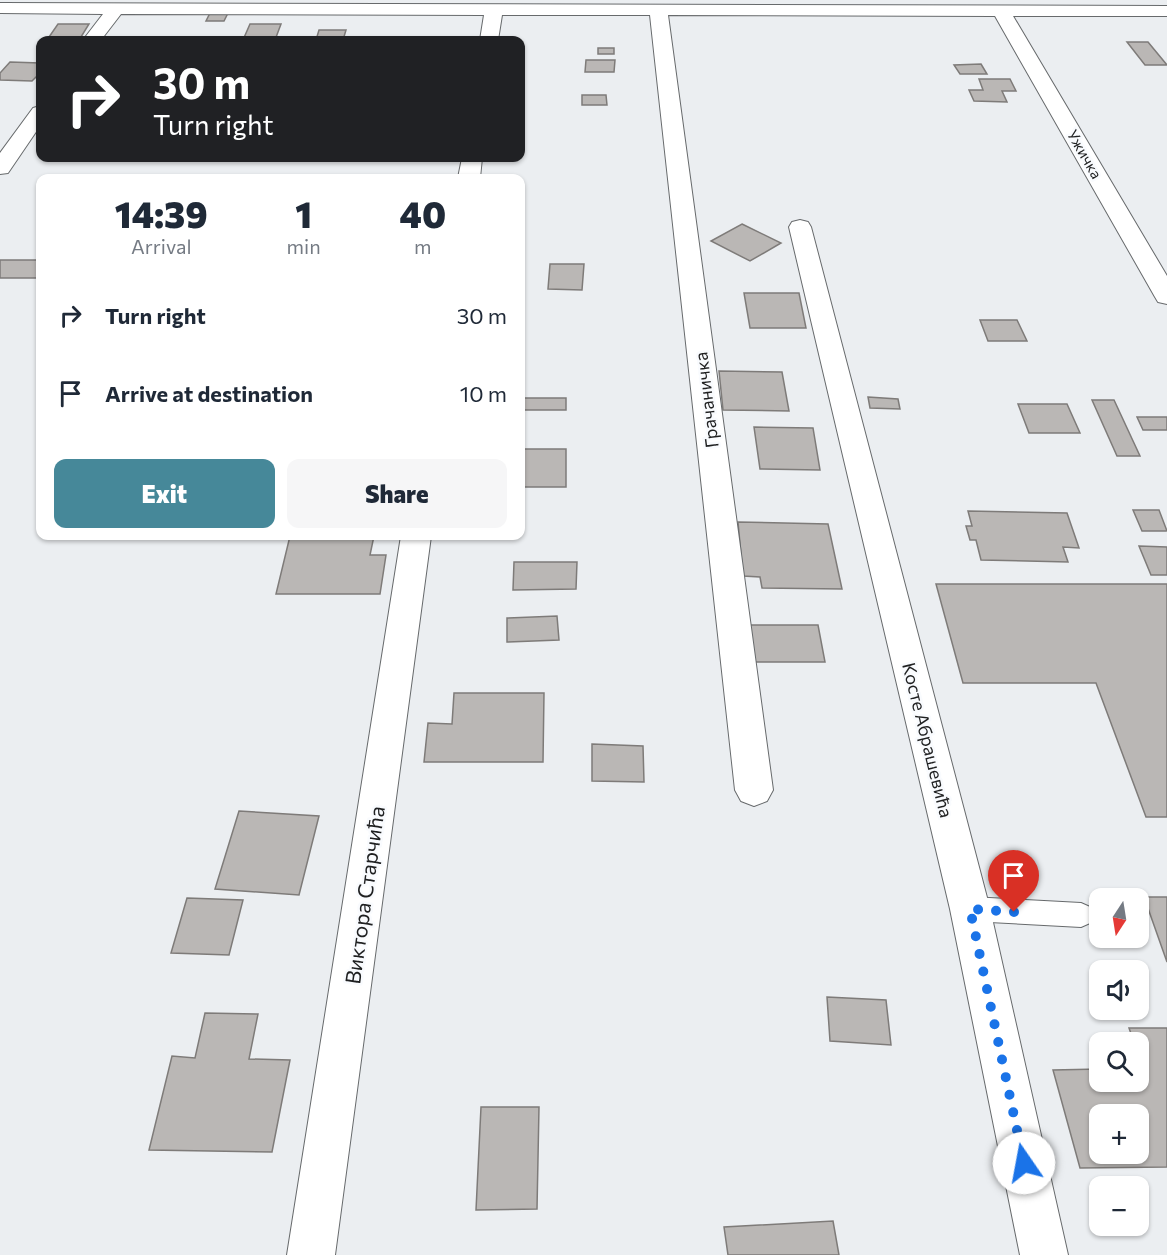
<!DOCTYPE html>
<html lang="en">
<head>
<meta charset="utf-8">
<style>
  :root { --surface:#fff; --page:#f6f6f7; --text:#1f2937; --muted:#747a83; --accent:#468899 }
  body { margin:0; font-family:Commissioner,sans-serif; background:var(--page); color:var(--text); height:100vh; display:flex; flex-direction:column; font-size:22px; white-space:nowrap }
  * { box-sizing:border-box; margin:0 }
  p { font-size:20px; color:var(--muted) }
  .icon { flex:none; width:33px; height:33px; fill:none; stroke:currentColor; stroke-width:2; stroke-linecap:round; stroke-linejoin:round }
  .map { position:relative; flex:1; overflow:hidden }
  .side { position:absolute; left:36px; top:174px; width:489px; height:366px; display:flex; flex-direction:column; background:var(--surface); border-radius:12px; box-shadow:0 2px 4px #0004 }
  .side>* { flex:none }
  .guide { position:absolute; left:36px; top:36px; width:489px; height:126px; border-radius:12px; box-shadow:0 2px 4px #0004; background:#202124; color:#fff; overflow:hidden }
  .needle { width:39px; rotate:192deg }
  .controls { position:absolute; left:1089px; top:888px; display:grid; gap:12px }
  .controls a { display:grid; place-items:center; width:60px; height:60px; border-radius:12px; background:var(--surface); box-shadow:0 2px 4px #0004; font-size:30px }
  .pin { position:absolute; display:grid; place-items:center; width:51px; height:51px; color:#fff; margin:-62px -26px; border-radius:50% 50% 50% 0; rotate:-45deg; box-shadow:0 0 6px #0007 }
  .pin .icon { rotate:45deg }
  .me { position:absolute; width:66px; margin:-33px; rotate:348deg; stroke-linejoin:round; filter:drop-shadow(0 0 4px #0008) }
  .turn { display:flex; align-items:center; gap:21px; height:126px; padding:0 18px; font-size:27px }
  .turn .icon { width:78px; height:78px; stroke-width:2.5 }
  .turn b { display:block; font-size:42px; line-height:51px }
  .eta { display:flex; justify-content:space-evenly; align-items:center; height:102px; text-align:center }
  .eta b { font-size:36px; font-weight:800; line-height:42px }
  .button { display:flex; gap:12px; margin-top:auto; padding:12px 18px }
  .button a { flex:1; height:69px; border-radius:12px; background:var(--accent); color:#fff; font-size:24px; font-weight:800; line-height:69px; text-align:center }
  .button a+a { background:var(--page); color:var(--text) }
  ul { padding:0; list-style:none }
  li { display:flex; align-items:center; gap:18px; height:78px; padding:0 18px }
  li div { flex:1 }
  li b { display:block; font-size:22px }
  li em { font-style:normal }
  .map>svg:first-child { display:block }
  .building { fill:#bab7b5; stroke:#7e7b79; stroke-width:1.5; fill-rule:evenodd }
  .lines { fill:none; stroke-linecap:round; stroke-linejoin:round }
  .service-casing { stroke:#676a6c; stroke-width:2 }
  .minor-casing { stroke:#676a6c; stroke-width:2 }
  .service { fill:#fff; fill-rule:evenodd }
  .minor { fill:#fff; fill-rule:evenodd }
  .route { stroke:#1a73e8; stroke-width:10; stroke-dasharray:0 18 }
  .labels { text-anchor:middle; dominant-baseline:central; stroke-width:5; stroke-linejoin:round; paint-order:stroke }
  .far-street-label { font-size:15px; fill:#1f2021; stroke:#f9fbfe }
  .street-label { font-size:18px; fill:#1f2021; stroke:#f9fbfe }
  .near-street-label { font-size:21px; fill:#1f2021; stroke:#f9fbfe }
</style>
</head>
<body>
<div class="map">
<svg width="1167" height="1255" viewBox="0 0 1167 1255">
  <rect width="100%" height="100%" fill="#ebeef1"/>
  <path class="building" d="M210,13H228L224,21H206Z
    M58,24H89L81,37H49Z
    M250,24H281L275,40H243Z
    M319,30H346L343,40H316Z
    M1127,42H1148L1167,65H1145Z
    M598,48H614V54H598Z
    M586,60H615L614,72H585Z
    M10,62L40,63V73L32,81L0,80V73Z
    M981,64L987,74H960L954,65Z
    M979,79H1010L1016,91H1002L1007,102L974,101L969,90H983Z
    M582,95H606L607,105H582Z
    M276,158H308L307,160H275Z
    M742,224L781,243L750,261L711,241Z
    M0,260H40V278H0Z
    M550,264H584L582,290L548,289Z
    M744,293H799L806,328H750Z
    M980,320H1017L1027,341H988Z
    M719,371L782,372L789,411L723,410Z
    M868,397L898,399L900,409L870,408Z
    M523,398H566V410H522Z
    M1092,400H1114L1140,456H1117Z
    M1018,404H1067L1080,433H1029Z
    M1137,417H1167V430H1143Z
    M754,427L813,428L820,470L760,469Z
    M524,449H566V487H523Z
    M1133,510H1159L1167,531H1142Z
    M968,511L1067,513L1079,548L1063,547L1068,562L981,560L976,540H970L966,526H972Z
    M738,522L828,524L842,589L762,588L760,577L743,576Z
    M290,536H374L370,555H386L380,594H276Z
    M1139,546L1167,547V575H1151Z
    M514,562H577L576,589L513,590Z
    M936,584H1167V817H1146L1096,683H963Z
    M557,616L559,640L507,642V618Z
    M750,625H818L825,662H754Z
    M454,693H544L543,762H424L428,723L452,724Z
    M592,744L643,746L644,782L592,781Z
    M239,811L319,816L299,895L215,889Z
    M1144,897H1167V962Z
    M187,898L243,900L229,955L171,953Z
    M827,997L886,1000L891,1045L830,1041Z
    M205,1013L258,1014L249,1059L290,1060L272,1152L149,1150L172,1056L195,1058Z
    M1129,1028H1167V1167L1080,1168L1053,1070L1100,1069V1082H1138V1068H1143L1138,1056V1042H1134ZM1100,1114H1138V1154H1100Z
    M481,1107H539L537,1209L476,1210Z
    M833,1221L839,1255H728L724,1227Z"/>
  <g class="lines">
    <defs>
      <path id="service" d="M970,897L1081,903L1090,907L1094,915L1090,923L1081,927L970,921L961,917L957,909L961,901Z"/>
      <path id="minor" d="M0,3L1167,6V16H1013L1167,276V304L1158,302L1155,297L995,16L668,15L773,790L767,801L754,806L741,801L735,790L650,15H502L498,40H480L484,15L121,14L101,40H83L103,14L0,13Z
        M40,106V126L8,173L0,174V153L33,108Z
        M462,158H482L480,178H458Z
        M800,220L808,222L811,227L990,909L1068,1255H1020L950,909L789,227L792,222Z
        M401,536H431L335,1255H287Z"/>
    </defs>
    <use href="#service" class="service-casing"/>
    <use href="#minor" class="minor-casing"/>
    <use href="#service" class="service"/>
    <use href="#minor" class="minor"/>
  </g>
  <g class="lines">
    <path class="route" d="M1014,912L970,909L1024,1163"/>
  </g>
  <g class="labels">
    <g class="far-street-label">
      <text transform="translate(1085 154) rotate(60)">Ужичка</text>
    </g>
    <g class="street-label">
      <text transform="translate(706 400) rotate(-97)">Грачаничка</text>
      <text transform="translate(928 740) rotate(76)">Косте Абрашевића</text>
    </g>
    <g class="near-street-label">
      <text transform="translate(364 895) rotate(-82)">Виктора Старчића</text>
    </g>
  </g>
</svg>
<div class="controls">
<a><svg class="needle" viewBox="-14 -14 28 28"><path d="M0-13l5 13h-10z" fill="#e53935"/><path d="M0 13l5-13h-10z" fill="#747a83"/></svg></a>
<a><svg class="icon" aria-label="sound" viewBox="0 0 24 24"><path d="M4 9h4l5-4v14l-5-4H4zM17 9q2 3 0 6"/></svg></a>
<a><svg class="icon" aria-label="search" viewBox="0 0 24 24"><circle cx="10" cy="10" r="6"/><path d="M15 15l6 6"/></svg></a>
<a>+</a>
<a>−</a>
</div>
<div class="pin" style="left:1014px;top:912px;background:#d93025"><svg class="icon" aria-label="arrive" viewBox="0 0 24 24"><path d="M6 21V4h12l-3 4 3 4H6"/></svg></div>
<svg class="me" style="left:1024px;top:1163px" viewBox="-20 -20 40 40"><circle r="19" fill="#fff"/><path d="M0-13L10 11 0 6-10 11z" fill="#1a73e8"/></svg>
<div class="guide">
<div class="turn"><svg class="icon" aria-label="right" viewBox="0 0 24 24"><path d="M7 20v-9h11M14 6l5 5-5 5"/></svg><div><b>30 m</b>Turn right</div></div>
</div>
<section class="side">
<div class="eta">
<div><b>14:39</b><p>Arrival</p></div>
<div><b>1</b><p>min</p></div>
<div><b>40</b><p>m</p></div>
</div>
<ul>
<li><svg class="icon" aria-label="right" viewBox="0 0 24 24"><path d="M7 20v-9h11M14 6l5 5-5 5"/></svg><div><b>Turn right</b></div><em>30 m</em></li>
<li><svg class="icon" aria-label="arrive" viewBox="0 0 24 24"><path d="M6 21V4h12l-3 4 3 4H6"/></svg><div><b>Arrive at destination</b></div><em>10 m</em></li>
</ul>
<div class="button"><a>Exit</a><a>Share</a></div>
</section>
</div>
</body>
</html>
